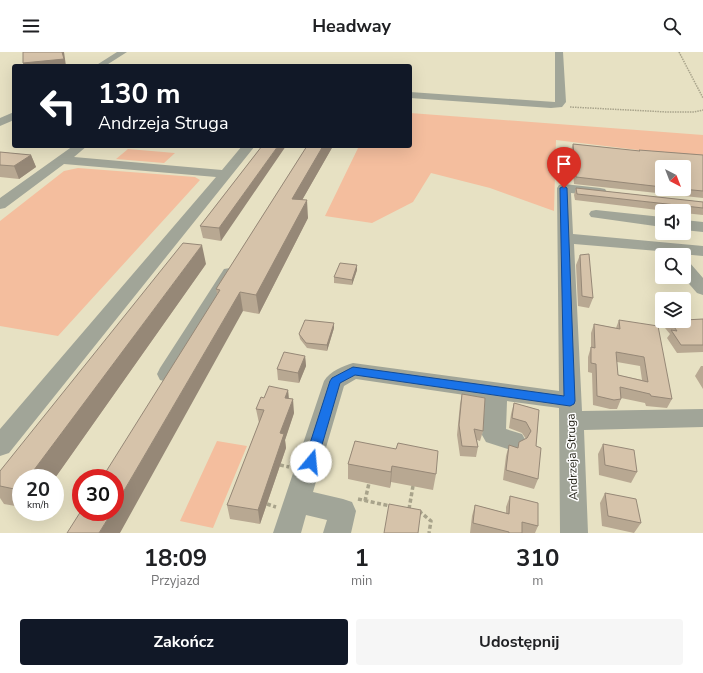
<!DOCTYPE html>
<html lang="pl">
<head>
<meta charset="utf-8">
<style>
  :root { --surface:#fff; --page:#f6f6f6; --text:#202124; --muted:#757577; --accent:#111827 }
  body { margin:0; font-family:"Nunito Sans",sans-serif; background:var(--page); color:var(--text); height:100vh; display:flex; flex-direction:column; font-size:15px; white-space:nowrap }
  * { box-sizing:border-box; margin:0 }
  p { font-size:13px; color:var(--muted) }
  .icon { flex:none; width:22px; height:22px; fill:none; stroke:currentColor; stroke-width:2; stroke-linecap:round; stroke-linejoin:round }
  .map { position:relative; height:481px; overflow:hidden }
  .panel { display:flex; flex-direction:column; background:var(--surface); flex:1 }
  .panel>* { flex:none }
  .hud { position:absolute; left:12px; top:12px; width:400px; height:84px; border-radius:4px; box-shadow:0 4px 16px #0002; background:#111827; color:#fff; overflow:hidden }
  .needle { width:26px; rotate:138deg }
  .fabs { position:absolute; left:655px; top:108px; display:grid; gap:8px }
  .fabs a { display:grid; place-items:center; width:36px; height:36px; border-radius:4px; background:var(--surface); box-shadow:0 4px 16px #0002; font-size:20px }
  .speed { position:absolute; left:12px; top:417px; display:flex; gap:8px; font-size:20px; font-weight:700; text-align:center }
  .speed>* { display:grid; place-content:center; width:52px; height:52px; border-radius:50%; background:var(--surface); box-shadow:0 4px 16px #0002; line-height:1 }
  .speed small { font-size:10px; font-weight:400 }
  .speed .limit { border:6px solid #d22; background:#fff; color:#111 }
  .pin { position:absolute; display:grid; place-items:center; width:34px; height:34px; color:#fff; margin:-41px -17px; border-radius:50% 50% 50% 0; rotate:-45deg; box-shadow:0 0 4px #0007 }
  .pin .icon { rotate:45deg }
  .me { position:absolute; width:44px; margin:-22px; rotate:17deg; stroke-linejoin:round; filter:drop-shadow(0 0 3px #0008) }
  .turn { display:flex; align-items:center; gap:14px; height:84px; padding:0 20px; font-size:18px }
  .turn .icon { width:52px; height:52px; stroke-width:2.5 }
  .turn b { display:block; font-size:28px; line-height:34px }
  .eta { display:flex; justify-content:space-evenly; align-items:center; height:68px; text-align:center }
  .eta b { font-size:24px; font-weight:700; line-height:28px }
  .primary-button { display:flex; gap:8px; margin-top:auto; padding:8px 20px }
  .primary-button a { flex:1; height:46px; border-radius:4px; background:var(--accent); color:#fff; font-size:16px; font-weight:700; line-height:46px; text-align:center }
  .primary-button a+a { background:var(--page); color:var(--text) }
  header { display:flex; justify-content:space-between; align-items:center; height:52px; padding:0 20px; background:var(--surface); font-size:18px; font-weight:700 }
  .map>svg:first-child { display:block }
  .green { fill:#f4be9e }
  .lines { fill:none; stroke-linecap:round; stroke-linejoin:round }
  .path-far1 { stroke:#a8a38b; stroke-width:1.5; stroke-dasharray:1.5 1; stroke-linecap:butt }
  .path { stroke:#a8a38b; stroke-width:3.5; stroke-dasharray:4 2.5; stroke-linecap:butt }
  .minor { fill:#a1a598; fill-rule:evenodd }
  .wall { fill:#b8a892; fill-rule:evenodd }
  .shaded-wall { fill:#968877 }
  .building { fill:#d6c3aa; stroke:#968877; fill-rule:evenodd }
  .route { fill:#1a73e8; stroke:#114b97 }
  .labels { text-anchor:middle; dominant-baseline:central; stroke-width:3; stroke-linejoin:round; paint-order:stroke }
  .street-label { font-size:12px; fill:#1f1d12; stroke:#fff }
</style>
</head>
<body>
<header><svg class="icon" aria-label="menu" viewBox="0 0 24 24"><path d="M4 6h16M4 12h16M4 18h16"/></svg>Headway<svg class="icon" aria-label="search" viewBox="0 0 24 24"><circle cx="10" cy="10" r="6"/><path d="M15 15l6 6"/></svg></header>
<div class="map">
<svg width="703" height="481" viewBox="0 0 703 481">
  <rect width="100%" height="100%" fill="#e7e1c3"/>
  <path class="green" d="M410,61L703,83V106L556,88L554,159L490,136L431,121L413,150L372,171L325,164L359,94H410Z
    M128,97L175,101L164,111L116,107Z
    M78,116L195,125L200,128L58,284L0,274V169L64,119Z
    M217,389L247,394L213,476L180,469Z"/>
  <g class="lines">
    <path class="path-far1" d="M679,0L703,46
      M570,55L667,60H694L703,58"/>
    <path class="path" d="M280,413L289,415
      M358,447L390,454
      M365,449L369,431
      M267,452L276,455
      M409,457L413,434
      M419,459L431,469L429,481"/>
    <path class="minor" d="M117,0H127L105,14H95Z
      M555,0H563L566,50L562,55L551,56L410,46V40L555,50Z
      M14,60V68L0,74V66Z
      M73,94H87L74,105L222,118L242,94H255L9,401L0,404V377L216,125L64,112L5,156L0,157V146Z
      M564,132L600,136L605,137L607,140L605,143L600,144L571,141L573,182L703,194V204L681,202L682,203H663L658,199L574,192L582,359L703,357V375L584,378L588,481H560L559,356L507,349L506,377L522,382L526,389L522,396L514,399L486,390L482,383L485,346L356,327L344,334L313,440L343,447L352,450L356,459L351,481H323L327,468L306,463L301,481H273L324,329C330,319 343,314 353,311L559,339L557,136L559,133Z
      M596,158L662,165V175L591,165L589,162L591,159Z
      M684,168L703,170V180L684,178Z
      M684,210L690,211L703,226V243L697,241L683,225Z
      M230,216L236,217L239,221L176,328L168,330L160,328L157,322L160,316L224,217Z"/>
  </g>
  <path class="wall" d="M573,92L639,99V98L703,103V146L574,132L571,98ZM662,115L684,137H662Z
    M262,94L221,189L203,186L200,174Z
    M307,94H333L302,148L308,166L259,262L243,259L217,242L216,237Z
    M0,100L31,103L36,115L19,127L0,125Z
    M576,136L703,150V163L684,161V159H666L575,148L574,143Z
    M580,203L593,246L589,256L578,254L576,213Z
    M206,212L55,426H21V455L4,452L0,446V419Z
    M357,213V218L352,233L334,231V225Z
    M703,267V300L677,301L667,286L670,282L665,276L669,269H684Z
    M619,268L672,347L667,356L646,354L645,351L621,346V347L617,357H610L593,353L592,321L588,320V305L591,295V281L594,272L616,276ZM617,310L640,314L642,328L618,323Z
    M334,276L327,299L307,296L300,287L299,282Z
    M305,304L306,314L299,331L278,328L277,317Z
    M701,314H703V337L695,324Z
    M288,338L289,346L294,361L285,388L286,396L260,472L230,467L227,453L259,371L256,357L264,346Z
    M462,342L483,379L480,389L477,388L478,395L476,405L460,404L457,383L460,352Z
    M514,351L539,358L536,394L538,427L534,437L503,428L506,404L509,393L517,396L519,390L526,387L522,381L509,376L511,362Z
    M355,389L436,422L433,438L391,430L390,436L348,427V412Z
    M603,392L637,420L631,431L599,423L598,402Z
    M605,441L641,471L634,481L602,474L600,451Z
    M510,444L538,474L535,481H470L472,464L475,453L506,461V455Z"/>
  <path class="shaded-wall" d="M62,0H64L66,14H24L23,11Z
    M278,94H286L221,189L219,176Z
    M323,94H333L293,164L292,147Z
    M31,103L36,115L19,127L14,114Z
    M307,148L308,166L259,262L256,243Z
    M202,193L206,212L55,426H28Z
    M357,213V218L352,233V228Z
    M240,240L243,259L120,481H99L112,460H115V454Z
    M334,271V276L327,299V293Z
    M305,304L306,314L299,331L298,321Z
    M288,338L289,352L285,346Z
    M293,347L294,361L285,388L286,396L260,472L258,458L280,381Z
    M392,414L391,430L390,436L391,420Z"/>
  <path class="building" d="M23,0H62L64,7L23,11Z
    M573,92L640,99L639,98L703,103V139L682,137H684V115H662V135L576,125Z
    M262,94H278L219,176L200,174Z
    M307,94H323L292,147L307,148L256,243L240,240L115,454V426H102L220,238L216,237Z
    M0,100L31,103L14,114L0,113Z
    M576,136L703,150V156L577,142Z
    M183,191L202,193L28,426H21V436L19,438L0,434V419Z
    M589,202L593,246L582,244L580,203Z
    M340,211L357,213L352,228L334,225Z
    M703,267V293H681L671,278L677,279L670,269H684V268Z
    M305,268L334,271L327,293L306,291L299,282Z
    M619,268L658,274L672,347L651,344L650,342L620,335L621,347L614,348L597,344L596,312L591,311V295L595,296L594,272L620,277ZM616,300L644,305L648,330L618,323Z
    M284,300L305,304L298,321L277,317Z
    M269,334L288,338L285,346L293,347L280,381L284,382L258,458L227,453L264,358L256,357L261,345L264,346Z
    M462,342L485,346L483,379L474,377L478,395L462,394L459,373Z
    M514,351L539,358L536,394L541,396L538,427L506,418L509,393L518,396L519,390L527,386L531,379L526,370L512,366Z
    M355,389L396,397L398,391L438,399L436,422L392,414L391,420L348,412Z
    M603,392L634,398L637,420L605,413Z
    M605,441L636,447L641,471L608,464Z
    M510,444L538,451V474L522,470V481H509V480L473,471L475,453L509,462Z
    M389,452L421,458L418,481H384Z
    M81,459V460H112L99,481H67Z"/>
  <path class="route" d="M564,134L567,136L575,349L574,352L570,354L355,323L340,331L317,410L315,414L311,415L306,414L304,410L330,329L332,326L353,315L564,344L560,136Z"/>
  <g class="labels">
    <g class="street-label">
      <text transform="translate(572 405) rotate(-92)">Andrzeja Struga</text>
    </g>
  </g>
</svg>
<div class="fabs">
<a><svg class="needle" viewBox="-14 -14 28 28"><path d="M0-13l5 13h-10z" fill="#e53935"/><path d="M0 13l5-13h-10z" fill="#757577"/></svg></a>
<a><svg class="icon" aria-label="sound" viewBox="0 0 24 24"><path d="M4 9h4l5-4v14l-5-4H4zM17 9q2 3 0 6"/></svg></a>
<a><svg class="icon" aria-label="search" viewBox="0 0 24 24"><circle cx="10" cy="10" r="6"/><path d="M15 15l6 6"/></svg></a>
<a><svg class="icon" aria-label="layers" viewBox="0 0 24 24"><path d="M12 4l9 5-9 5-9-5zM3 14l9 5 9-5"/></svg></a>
</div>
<div class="speed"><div>20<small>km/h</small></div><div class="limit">30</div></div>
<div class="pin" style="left:564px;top:136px;background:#d93025"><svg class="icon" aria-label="arrive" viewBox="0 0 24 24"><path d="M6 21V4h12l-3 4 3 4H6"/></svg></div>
<svg class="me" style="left:311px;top:410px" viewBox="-20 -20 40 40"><circle r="19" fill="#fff"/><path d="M0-13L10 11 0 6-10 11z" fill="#1a73e8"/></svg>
<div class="hud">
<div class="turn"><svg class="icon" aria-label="left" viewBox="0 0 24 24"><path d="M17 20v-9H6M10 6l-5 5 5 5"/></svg><div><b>130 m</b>Andrzeja Struga</div></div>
</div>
</div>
<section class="panel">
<div class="eta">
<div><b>18:09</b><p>Przyjazd</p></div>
<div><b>1</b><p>min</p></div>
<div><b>310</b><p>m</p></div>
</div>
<div class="primary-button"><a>Zakończ</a><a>Udostępnij</a></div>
</section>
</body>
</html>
